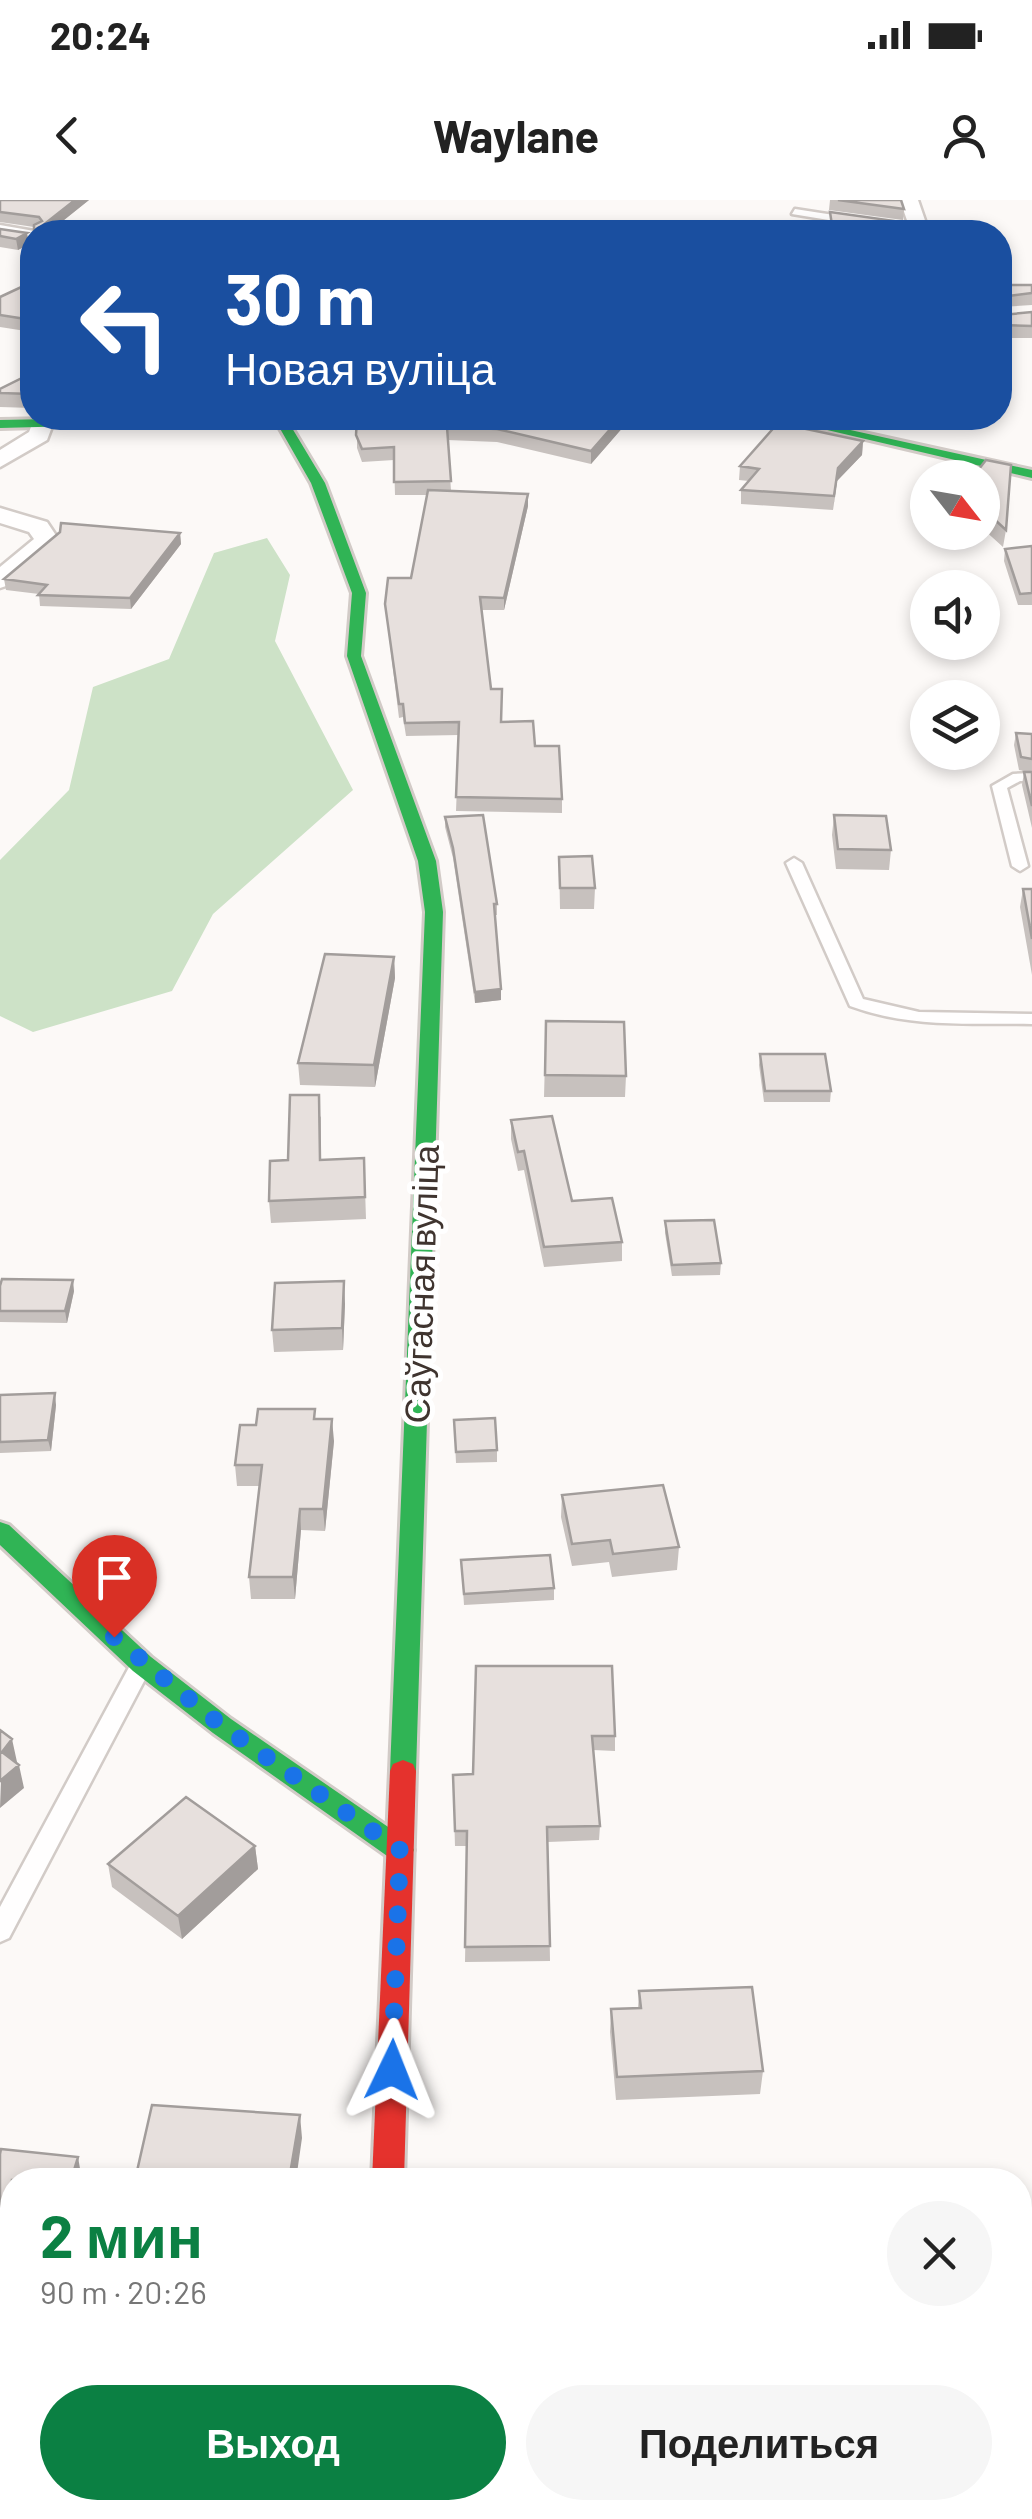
<!DOCTYPE html>
<html lang="ru">
<head>
<meta charset="utf-8">
<style>
  :root { --surface:#fff; --page:#f6f6f6; --text:#222; --muted:#767676; --accent:#0b8043 }
  body { margin:0; font-family:Barlow,sans-serif; background:var(--page); color:var(--text); height:100vh; display:flex; flex-direction:column; font-size:38px; white-space:nowrap }
  * { box-sizing:border-box; margin:0 }
  p { font-size:32px; color:var(--muted) }
  .icon { flex:none; width:55px; height:55px; fill:none; stroke:currentColor; stroke-width:2; stroke-linecap:round; stroke-linejoin:round }
  .map { position:relative; flex:1; overflow:hidden }
  .drawer { position:absolute; left:0px; top:1968px; width:1032px; height:352px; display:flex; flex-direction:column; background:var(--surface); border-radius:40px 40px 0 0; box-shadow:0 5px 15px #0003 }
  .drawer>* { flex:none }
  .banner { position:absolute; left:20px; top:20px; width:992px; height:210px; border-radius:40px; box-shadow:0 5px 15px #0003; background:#1a4fa0; color:#fff; overflow:hidden }
  .needle { width:65px; rotate:121deg }
  .tools { position:absolute; left:910px; top:260px; display:grid; gap:20px }
  .tools a { display:grid; place-items:center; width:90px; height:90px; border-radius:50%; background:var(--surface); box-shadow:0 5px 15px #0003; font-size:50px }
  .pin { position:absolute; display:grid; place-items:center; width:85px; height:85px; color:#fff; margin:-102px -42px; border-radius:50% 50% 50% 0; rotate:-45deg; box-shadow:0 0 10px #0007 }
  .pin .icon { rotate:45deg }
  .me { position:absolute; width:110px; margin:-55px; rotate:2deg; stroke-linejoin:round; filter:drop-shadow(0 0 8px #0008) }
  .turn { display:flex; align-items:center; gap:35px; height:210px; padding:0 40px; font-size:45px }
  .turn .icon { width:130px; height:130px; stroke-width:2.5 }
  .turn b { display:block; font-size:70px; line-height:85px }
  .round { display:grid; place-items:center; flex:none; width:105px; height:105px; border-radius:52px; background:var(--page) }
  .headline { display:flex; align-items:center; justify-content:space-between; height:170px; padding:0 40px }
  h1 { font-size:60px; font-weight:700; line-height:75px; color:var(--accent) }
  .primary-button { display:flex; gap:20px; margin-top:auto; padding:20px 40px }
  .primary-button a { flex:1; height:115px; border-radius:60px; background:var(--accent); color:#fff; font-size:40px; font-weight:700; line-height:115px; text-align:center }
  .primary-button a+a { background:var(--page); color:var(--text) }
  .status { display:flex; justify-content:space-between; align-items:center; height:70px; padding:0 50px; background:var(--surface); direction:ltr }
  .status svg { height:28px; fill:currentColor }
  header { display:flex; justify-content:space-between; align-items:center; height:130px; padding:0 40px; background:var(--surface); font-size:45px; font-weight:700 }
  .map>svg:first-child { display:block }
  .forest { fill:#cde2c7 }
  .lines { fill:none; stroke-linecap:round; stroke-linejoin:round }
  .lane-casing { stroke:#d2cbc7; stroke-width:5 }
  .street-casing { stroke:#d2cbc7; stroke-width:5 }
  .fast-casing { stroke:#d2cbc7; stroke-width:6 }
  .jam-casing { stroke:#d2cbc7; stroke-width:6 }
  .lane { fill:#fffefe; fill-rule:evenodd }
  .street { fill:#fffefe; fill-rule:evenodd }
  .fast { fill:#30b455; fill-rule:evenodd }
  .jam { fill:#e5322d; fill-rule:evenodd }
  .wall { fill:#c7c1be }
  .shaded-wall { fill:#a29d9b }
  .building { fill:#e7e0dd; stroke:#a29d9b; stroke-width:2.5 }
  .route { stroke:#1a73e8; stroke-width:18; stroke-dasharray:0 32.4 }
  .labels { text-anchor:middle; dominant-baseline:central; stroke-width:10; stroke-linejoin:round; paint-order:stroke }
  .street-label { font-size:35px; fill:#3f342f; stroke:#fff }
</style>
</head>
<body>
<div class="status"><b>20:24</b><svg viewBox="0 0 49 12"><path d="M0 12V9h3v3zM5 12V6h3v6zM10 12V3h3v9zM15 12V0h3v12zM26 1h20v11H26zM47 4h2v5h-2z"/></svg></div>
<header><svg class="icon" aria-label="back" viewBox="0 0 24 24"><path d="M15 5l-7 7 7 7"/></svg>Waylane<svg class="icon" aria-label="person" viewBox="0 0 24 24"><circle cx="12" cy="8" r="4"/><path d="M4 21q1-7 8-7t8 7"/></svg></header>
<div class="map">
<svg width="1032" height="2319" viewBox="0 0 1032 2319">
  <rect width="100%" height="100%" fill="#fcf9f7"/>
  <path class="forest" d="M267,338L290,375L275,441L353,590L213,714L172,791L33,832L0,816V660L69,590L93,487L169,459L214,353Z"/>
  <g class="lines">
    <defs>
      <path id="lane" d="M795,9L853,18L858,21L853,24L792,14Z
        M1032,573V581H1020L1007,588L1028,666L1020,671L1012,666L992,586L1013,574Z
        M794,658L802,663L863,799L919,812L1032,814V824C970,823 909,828 850,806L786,663Z
        M142,1455L150,1458L153,1464L9,1738L0,1742V1707L134,1458Z"/>
      <path id="street" d="M900,0H918L929,32H911Z
        M0,25L40,32H32V41L0,37Z
        M43,218L53,224L47,240L0,267V250L29,232L34,219Z
        M0,308L47,322L59,340L9,385L0,388V367L34,339L29,332L0,323Z
        M0,2228L12,2233V2299L0,2294Z
        M27,2308H98L103,2319H32Z
        M345,2308H407V2319H345Z"/>
      <path id="fast" d="M104,218H233L227,222L0,228V220Z
        M274,218H286L325,283L366,393L361,456L436,661L443,712L416,1571L413,1578L403,1582L393,1578L390,1571L425,712L418,661L347,456L352,393L311,283Z
        M776,218H796L1032,270V278Z
        M0,1322L9,1325L151,1457L231,1519L410,1642L414,1650L410,1658L400,1661L390,1658L213,1533L133,1471L0,1345Z"/>
      <path id="jam" d="M403,1560L413,1564L416,1571L404,1980H372L390,1571L393,1564Z"/>
    </defs>
    <use href="#lane" class="lane-casing"/>
    <use href="#street" class="street-casing"/>
    <use href="#fast" class="fast-casing"/>
    <use href="#jam" class="jam-casing"/>
    <use href="#lane" class="lane"/>
    <use href="#street" class="street"/>
    <use href="#fast" class="fast"/>
    <use href="#jam" class="jam"/>
  </g>
  <path class="wall" d="M0,0H89L49,32H35L34,27L0,22Z
    M830,0H901L904,9L903,20L829,10Z
    M0,29L29,44L18,50L0,47Z
    M32,82V132L0,127V97Z
    M1000,85H1032V105L1000,107Z
    M1000,108L1002,115L1032,112V138H1000Z
    M32,173V208L0,207V189Z
    M357,218H631L591,264L497,242L448,240L451,291L528,294V306L504,410H481L491,489L501,522L535,546L562,599V613L456,611L459,535L406,536L403,517L399,518L385,404L411,378L427,295H395L394,260L362,262L357,248Z
    M847,218H897L887,228L848,220Z
    M863,241L862,255L837,281L833,310L741,304V290L749,281L739,280L740,266Z
    M982,278L1006,330L1003,347L982,328Z
    M180,333L181,344L131,409L40,406L39,394L6,390L4,379Z
    M1032,346V405H1018L1004,361L1005,349Z
    M1016,533L1032,534V628L1022,585L1024,572H1029L1019,570L1014,545Z
    M834,615L891,650L889,670L836,669L832,635Z
    M445,617L497,704V715H494L501,800L475,803L453,658L445,627Z
    M559,657L595,688L594,709H560Z
    M1023,689H1032V775L1020,707Z
    M394,757L395,778L375,887L300,885L298,863Z
    M546,821L626,876L625,897H544Z
    M760,854L831,891L830,902H764L759,865Z
    M321,916V960L364,958L366,1019L271,1023L269,1001L288,960Z
    M511,920L572,1001L622,1042V1061L544,1067L524,970L518,971L511,939Z
    M665,1021L721,1063L720,1075L672,1076L665,1033Z
    M0,1086L74,1091L67,1123L0,1122Z
    M345,1104L343,1150L274,1152L272,1130Z
    M0,1195L56,1205L51,1251L0,1253Z
    M315,1209V1219L334,1241L325,1331L301,1330L295,1399H251L249,1377L260,1286H237L235,1265L256,1225Z
    M454,1220L497,1250V1262L456,1263Z
    M562,1295L679,1347L677,1370L612,1377L609,1362L572,1366L561,1317Z
    M461,1360L554,1388V1400L464,1405Z
    M476,1466L615,1536V1551L593,1550L600,1626L599,1640L548,1642L550,1761L465,1762L467,1646H455L453,1575L473,1574Z
    M255,1646L258,1669L182,1739L112,1687L108,1664Z
    M639,1791L763,1871L760,1894L616,1900L610,1832L611,1809L638,1808Z
    M0,1954L12,1980V2044L0,2043Z"/>
  <path class="shaded-wall" d="M75,0H89L49,32H35L34,30Z
    M27,33L29,44L18,50L16,39Z
    M620,218H631L591,264V251Z
    M890,218H897L887,228L888,220Z
    M863,241L862,255L837,281L833,310L838,268Z
    M528,294V306L504,410V398Z
    M180,333L181,344L131,409L130,398Z
    M394,757L395,778L375,887L374,865Z
    M501,789V800L475,803V792Z
    M73,1080L74,1091L67,1123L65,1111Z
    M344,1081L345,1104L343,1150L342,1128Z
    M55,1193L56,1205L51,1251L48,1240Z
    M332,1219L334,1241L325,1331L323,1309Z
    M300,1309L301,1330L295,1399L293,1377Z
    M12,1539L17,1562L8,1574L19,1565L24,1588L0,1608L2,1552Z
    M255,1646L258,1669L182,1739L178,1716Z
    M300,1915L302,1938L296,1980H289Z
    M78,1957L82,1980H71Z"/>
  <path class="building" d="M0,0H75L42,26L34,30V25L42,21L39,17L0,12Z
    M838,0H901L904,9Z
    M830,12L909,23L911,32H833Z
    M0,29L27,33L16,39L0,36Z
    M32,82V120L0,115V97Z
    M1000,85H1032V93L1000,97Z
    M1000,108L1002,115L1032,112V126L1000,125Z
    M32,173V194L0,193V189Z
    M357,218H620L591,251L497,229L447,227L451,281L394,282V247L362,249L356,235Z
    M778,223L863,241L838,268L834,296L741,290L759,269L740,266Z
    M986,260L1011,265L1006,330L982,308V278H972Z
    M428,290L528,294L504,398L480,397L491,489H502L501,522L533,521L535,546H559L562,599L456,597L459,522L405,523L403,504H399L385,404L388,378H411Z
    M61,323L180,333L130,398L38,395L47,385L4,379L60,332Z
    M1032,346V393L1020,394L1005,349Z
    M1016,533L1032,534V559L1021,557Z
    M1024,572H1032V606Z
    M483,615L497,704H494L501,789L475,792L453,648L445,617Z
    M834,615L886,616L891,650L838,649Z
    M592,656L595,688H560L559,657Z
    M1023,689H1032V739Z
    M325,754L394,757L374,865L298,863Z
    M546,821L624,822L626,876L545,875Z
    M760,854H825L831,891H765Z
    M290,895H319L320,960L364,958L365,997L269,1001L270,961L288,960Z
    M552,916L572,1001L612,998L622,1042L544,1047L524,951L518,952L511,920Z
    M714,1020L721,1063L672,1065L665,1021Z
    M2,1079L73,1080L65,1111H0V1086Z
    M344,1081L342,1128L272,1130L275,1083Z
    M55,1193L48,1240L0,1242V1195Z
    M258,1209H315L314,1219H332L323,1309H300L293,1377H249L262,1265H235L240,1225H256Z
    M495,1218L497,1250L456,1252L454,1220Z
    M663,1285L679,1347L613,1354L610,1340L572,1344L562,1295Z
    M550,1355L554,1388L464,1394L461,1360Z
    M476,1466H612L615,1536H592L600,1626L547,1627L550,1746L465,1747L467,1631H455L453,1575L473,1574Z
    M0,1530L12,1539L2,1552L19,1565L0,1581Z
    M186,1597L255,1646L178,1716L108,1664Z
    M752,1787L763,1871L617,1877L611,1809L641,1808L639,1791Z
    M152,1905L300,1915L289,1980H135Z
    M1,1949L78,1957L71,1980H12V2023L0,2021V1954Z"/>
  <g class="lines">
    <path class="route" d="M114,1437L222,1526L400,1650L392,1870"/>
  </g>
  <g class="labels">
    <g class="street-label">
      <text transform="translate(420 1084) rotate(-88)">Саўгасная вуліца</text>
    </g>
  </g>
</svg>
<div class="tools">
<a><svg class="needle" viewBox="-14 -14 28 28"><path d="M0-13l5 13h-10z" fill="#e53935"/><path d="M0 13l5-13h-10z" fill="#767676"/></svg></a>
<a><svg class="icon" aria-label="sound" viewBox="0 0 24 24"><path d="M4 9h4l5-4v14l-5-4H4zM17 9q2 3 0 6"/></svg></a>
<a><svg class="icon" aria-label="layers" viewBox="0 0 24 24"><path d="M12 4l9 5-9 5-9-5zM3 14l9 5 9-5"/></svg></a>
</div>
<div class="pin" style="left:114px;top:1437px;background:#d93025"><svg class="icon" aria-label="arrive" viewBox="0 0 24 24"><path d="M6 21V4h12l-3 4 3 4H6"/></svg></div>
<svg class="me" style="left:392px;top:1870px" viewBox="-20 -20 40 40"><path d="M0-17L14 15 0 8-14 15z" fill="#1a73e8" stroke="#fff" stroke-width="4"/></svg>
<div class="banner">
<div class="turn"><svg class="icon" aria-label="left" viewBox="0 0 24 24"><path d="M17 20v-9H6M10 6l-5 5 5 5"/></svg><div><b>30 m</b>Новая вуліца</div></div>
</div>
<section class="drawer">
<div class="headline"><div><h1>2 мин</h1><p>90 m · 20:26</p></div><a class="round"><svg class="icon" aria-label="close" viewBox="0 0 24 24"><path d="M6 6l12 12M18 6L6 18"/></svg></a></div>
<div class="primary-button"><a>Выход</a><a>Поделиться</a></div>
</section>
</div>
</body>
</html>
